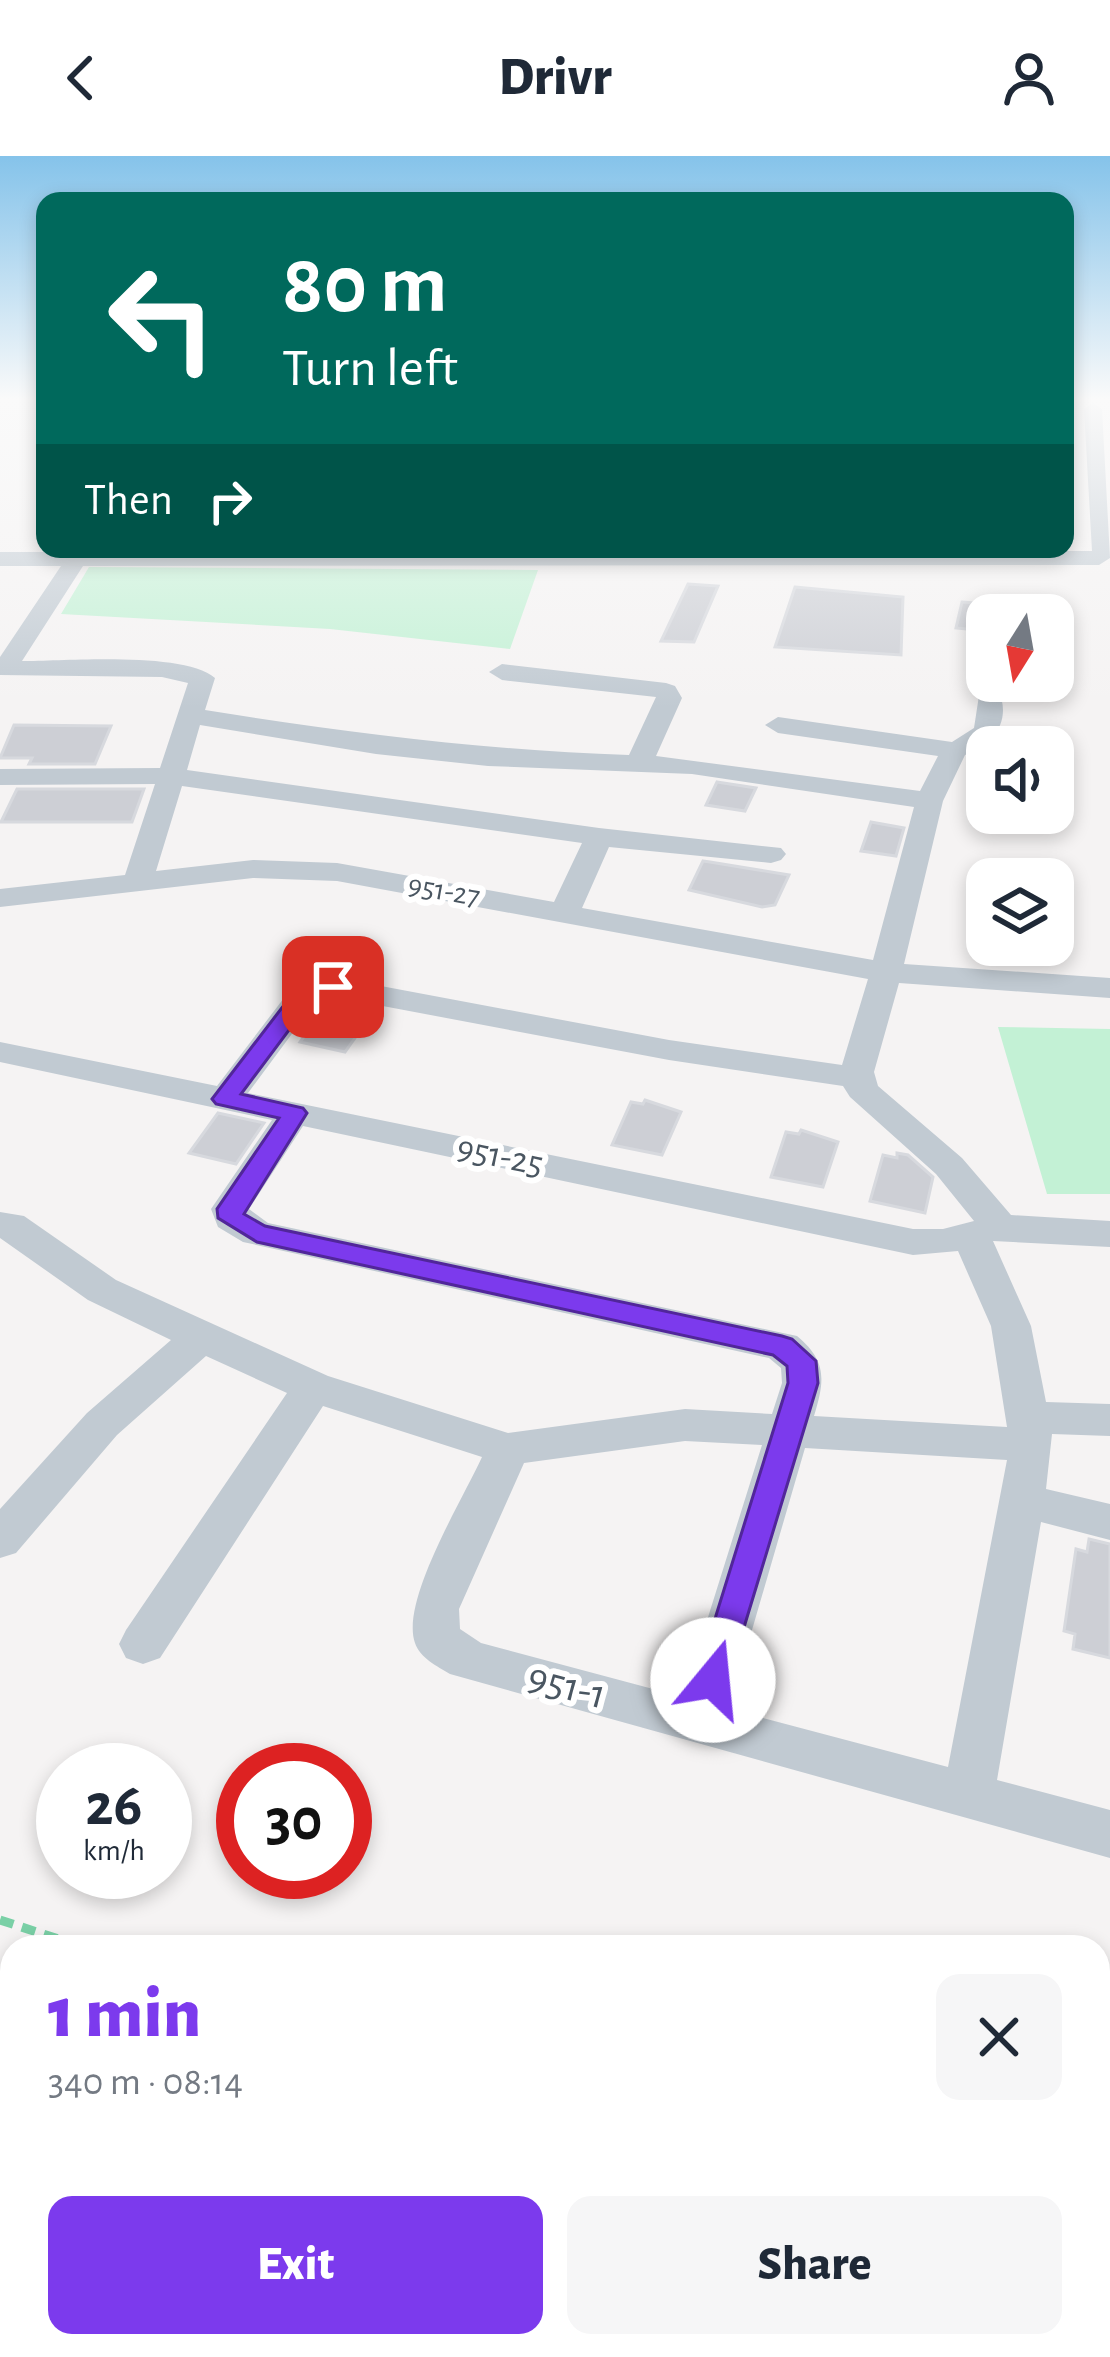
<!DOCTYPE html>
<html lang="en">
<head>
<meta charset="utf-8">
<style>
  :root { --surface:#fff; --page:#f6f6f7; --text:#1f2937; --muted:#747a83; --accent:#7c3aed }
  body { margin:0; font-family:"Alegreya Sans",sans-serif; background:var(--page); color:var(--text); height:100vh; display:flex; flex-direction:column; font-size:45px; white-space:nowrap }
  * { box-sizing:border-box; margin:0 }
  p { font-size:39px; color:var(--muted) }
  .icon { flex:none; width:66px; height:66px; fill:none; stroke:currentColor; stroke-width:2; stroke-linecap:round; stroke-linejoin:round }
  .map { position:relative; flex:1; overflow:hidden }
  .drawer { position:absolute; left:0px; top:1779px; width:1110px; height:423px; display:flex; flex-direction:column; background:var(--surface); border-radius:36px 36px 0 0; box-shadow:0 6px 18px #0003 }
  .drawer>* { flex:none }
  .hud { position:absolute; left:36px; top:36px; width:1038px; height:366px; border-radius:24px; box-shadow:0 6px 18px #0003; background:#00695c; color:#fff; overflow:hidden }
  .needle { width:78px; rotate:191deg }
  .controls { position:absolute; left:966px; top:438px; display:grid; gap:24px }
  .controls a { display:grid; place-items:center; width:108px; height:108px; border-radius:24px; background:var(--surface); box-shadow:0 6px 18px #0003; font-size:60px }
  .speed { position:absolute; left:36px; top:1587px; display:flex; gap:24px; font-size:60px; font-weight:700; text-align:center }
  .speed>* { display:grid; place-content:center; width:156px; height:156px; border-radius:50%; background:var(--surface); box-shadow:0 6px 18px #0003; line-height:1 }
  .speed small { font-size:30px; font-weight:400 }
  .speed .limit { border:18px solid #d22; background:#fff; color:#111 }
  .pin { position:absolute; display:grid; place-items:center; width:102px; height:102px; color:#fff; margin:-51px; border-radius:24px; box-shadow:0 6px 18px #0006 }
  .me { position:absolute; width:132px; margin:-66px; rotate:17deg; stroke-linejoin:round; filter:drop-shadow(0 0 9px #0008) }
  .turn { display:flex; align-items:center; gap:42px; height:252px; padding:0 48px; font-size:54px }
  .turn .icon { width:156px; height:156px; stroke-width:2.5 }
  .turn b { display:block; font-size:84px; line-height:102px }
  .then { display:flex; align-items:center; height:114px; padding:0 48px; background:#0003; gap:24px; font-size:45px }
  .round { display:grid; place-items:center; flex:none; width:126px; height:126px; border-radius:24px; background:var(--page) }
  .head { display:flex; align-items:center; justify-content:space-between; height:204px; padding:0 48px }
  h1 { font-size:72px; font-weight:800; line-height:90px; color:var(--accent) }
  .cta { display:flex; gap:24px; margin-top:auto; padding:24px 48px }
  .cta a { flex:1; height:138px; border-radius:24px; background:var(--accent); color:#fff; font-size:48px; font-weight:800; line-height:138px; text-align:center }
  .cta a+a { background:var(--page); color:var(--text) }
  header { display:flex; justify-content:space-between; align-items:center; height:156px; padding:0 48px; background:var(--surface); font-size:54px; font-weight:800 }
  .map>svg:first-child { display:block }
  .green { fill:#c3f1d5 }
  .building { fill:#cdcfd5; stroke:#d7d9de; stroke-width:3 }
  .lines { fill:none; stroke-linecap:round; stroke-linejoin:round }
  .path { stroke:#7ad0a6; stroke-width:9; stroke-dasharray:14 9; stroke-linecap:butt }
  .minor { fill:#c1cad2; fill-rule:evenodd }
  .route { fill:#7c3aed; stroke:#51269a; stroke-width:3 }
  .labels { text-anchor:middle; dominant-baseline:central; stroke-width:12; stroke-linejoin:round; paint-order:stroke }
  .far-street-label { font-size:30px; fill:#4a5661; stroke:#fff }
  .street-label { font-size:36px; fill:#4a5661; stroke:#fff }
  .near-street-label { font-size:42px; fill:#4a5661; stroke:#fff }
</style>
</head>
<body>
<header><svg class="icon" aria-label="back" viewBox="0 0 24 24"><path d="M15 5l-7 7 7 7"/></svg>Drivr<svg class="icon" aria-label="person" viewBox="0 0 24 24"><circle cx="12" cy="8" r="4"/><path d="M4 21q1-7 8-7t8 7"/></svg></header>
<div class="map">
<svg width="1110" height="2201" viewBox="0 0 1110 2201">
  <rect width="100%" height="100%" fill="#f5f3f3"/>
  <path class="green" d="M89,411L538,414L510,493L330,473L61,458Z
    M998,871L1110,873V1038H1047Z"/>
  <path class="building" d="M688,428L718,430L694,486L661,485Z
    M795,431L903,441L901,499L775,491Z
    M962,446L987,448V475L956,472Z
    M14,569L111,570L95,608H29L32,602H0Z
    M717,626L756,632L745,655L706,649Z
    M17,633H144L132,666H1Z
    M871,666L904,672L896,700L861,695Z
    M703,705L710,706L789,719L775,749L762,751L689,734Z
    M327,850L372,858L345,896L300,886Z
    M645,944L681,956L662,999L612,989L631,946L643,948Z
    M218,957L264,967L236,1008L189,997Z
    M801,974L838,986L823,1031L771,1021L786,976L799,978Z
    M897,997L908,999L933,1021L925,1057L870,1045L883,999L897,1002Z
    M1089,1383L1110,1388V1502L1073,1493L1075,1478L1064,1475L1076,1393L1087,1396Z"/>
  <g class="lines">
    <path class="path" d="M0,1764L83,1791
      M1098,2117L1110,2121"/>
    <path class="minor" d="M1093,247L1102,253L1110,402L1099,409L83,410L22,505C66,505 184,495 215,522L205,554C347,577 486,594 629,599L656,541L502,524L489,516L502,508L666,527L675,530L682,542L656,600L920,635L938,600L778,577L765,569L778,561L952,586L974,572L980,533H998C1012,564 995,588 965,599L943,645L904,808L1110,822V842L899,827L874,916L878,930L962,1002L1011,1059L1110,1065V1091L993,1085L1031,1170L1046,1246L1110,1248V1280L1052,1278L1046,1333L1110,1348V1384L1041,1366L997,1624L1110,1654V1702L450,1518C437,1510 420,1502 415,1487C400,1445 463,1343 482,1301L323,1250L160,1502L143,1508L126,1502L119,1488L126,1474L287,1237L206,1200L117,1279L16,1397L0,1402V1353L87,1257L171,1184L88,1144L0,1082V1056L24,1060L116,1124L328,1220L508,1277L685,1253L772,1258L782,1227L781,1212L769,1202L243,1086L218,1071L211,1053L272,964L0,906V886L217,930L290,834L333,821L669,884L842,909L868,823L337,725L253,722L0,751V733L125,719L155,628L0,629V613L160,612L188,527L162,521L0,519V501L61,410H0V396L1092,395L1084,253ZM200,569L376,598L488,610L692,618L914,651L873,804L582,752L609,691L771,707L781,704L786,698L781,692L599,672L187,614ZM182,630L582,687L554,746L337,707L253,704L156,715ZM335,841L669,904L843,930L850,941L936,1018L974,1065L943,1073H913L248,937L314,848ZM303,970L913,1099L958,1095L991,1170L1007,1271L814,1260C825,1224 827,1205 797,1180L268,1067L249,1053ZM685,1285L762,1289L683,1541L481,1487L460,1473L459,1453L524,1307ZM805,1292L1007,1304L948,1611L729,1553Z"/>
  </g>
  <linearGradient id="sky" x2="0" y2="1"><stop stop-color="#85c3ea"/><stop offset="0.44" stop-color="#fafafa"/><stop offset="1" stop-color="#fafafa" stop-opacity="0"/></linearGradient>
  <rect width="1110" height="552" fill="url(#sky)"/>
  <path class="route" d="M333,824L344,831L310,846L241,938L303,952L307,957L244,1058L265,1070L782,1180L792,1183L816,1205L818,1227L725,1534L713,1538L701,1534L696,1524L788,1227L787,1210L773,1199L257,1086L218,1062L217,1053L279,962L216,948L212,943L294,836Z"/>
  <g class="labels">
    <g class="far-street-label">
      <text transform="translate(444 735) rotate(10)">951-27</text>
    </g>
    <g class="street-label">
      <text transform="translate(500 1000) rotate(12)">951-25</text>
    </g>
    <g class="near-street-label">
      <text transform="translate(567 1530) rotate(15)">951-1</text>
    </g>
  </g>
</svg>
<div class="controls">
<a><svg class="needle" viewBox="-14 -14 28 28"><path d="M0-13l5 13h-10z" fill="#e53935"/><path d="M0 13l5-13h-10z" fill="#747a83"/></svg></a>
<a><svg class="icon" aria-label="sound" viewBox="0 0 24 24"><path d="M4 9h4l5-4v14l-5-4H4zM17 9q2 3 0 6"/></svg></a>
<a><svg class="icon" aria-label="layers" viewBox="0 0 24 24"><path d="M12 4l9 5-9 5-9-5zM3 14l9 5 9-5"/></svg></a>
</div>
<div class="speed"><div>26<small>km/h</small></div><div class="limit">30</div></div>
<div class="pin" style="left:333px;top:831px;background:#d93025"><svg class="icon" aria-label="arrive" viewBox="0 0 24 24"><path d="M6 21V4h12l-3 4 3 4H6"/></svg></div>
<svg class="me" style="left:713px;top:1524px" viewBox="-20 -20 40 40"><circle r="19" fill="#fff"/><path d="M0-13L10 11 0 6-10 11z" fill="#7c3aed"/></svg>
<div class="hud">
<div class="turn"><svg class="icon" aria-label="left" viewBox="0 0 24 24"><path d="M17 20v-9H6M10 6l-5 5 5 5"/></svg><div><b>80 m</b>Turn left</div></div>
<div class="then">Then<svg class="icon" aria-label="right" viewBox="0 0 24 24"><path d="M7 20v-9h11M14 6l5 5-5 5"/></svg></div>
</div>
<section class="drawer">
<div class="head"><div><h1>1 min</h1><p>340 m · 08:14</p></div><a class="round"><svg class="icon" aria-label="close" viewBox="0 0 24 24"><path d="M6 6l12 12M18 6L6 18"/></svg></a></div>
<div class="cta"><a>Exit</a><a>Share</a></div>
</section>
</div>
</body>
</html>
